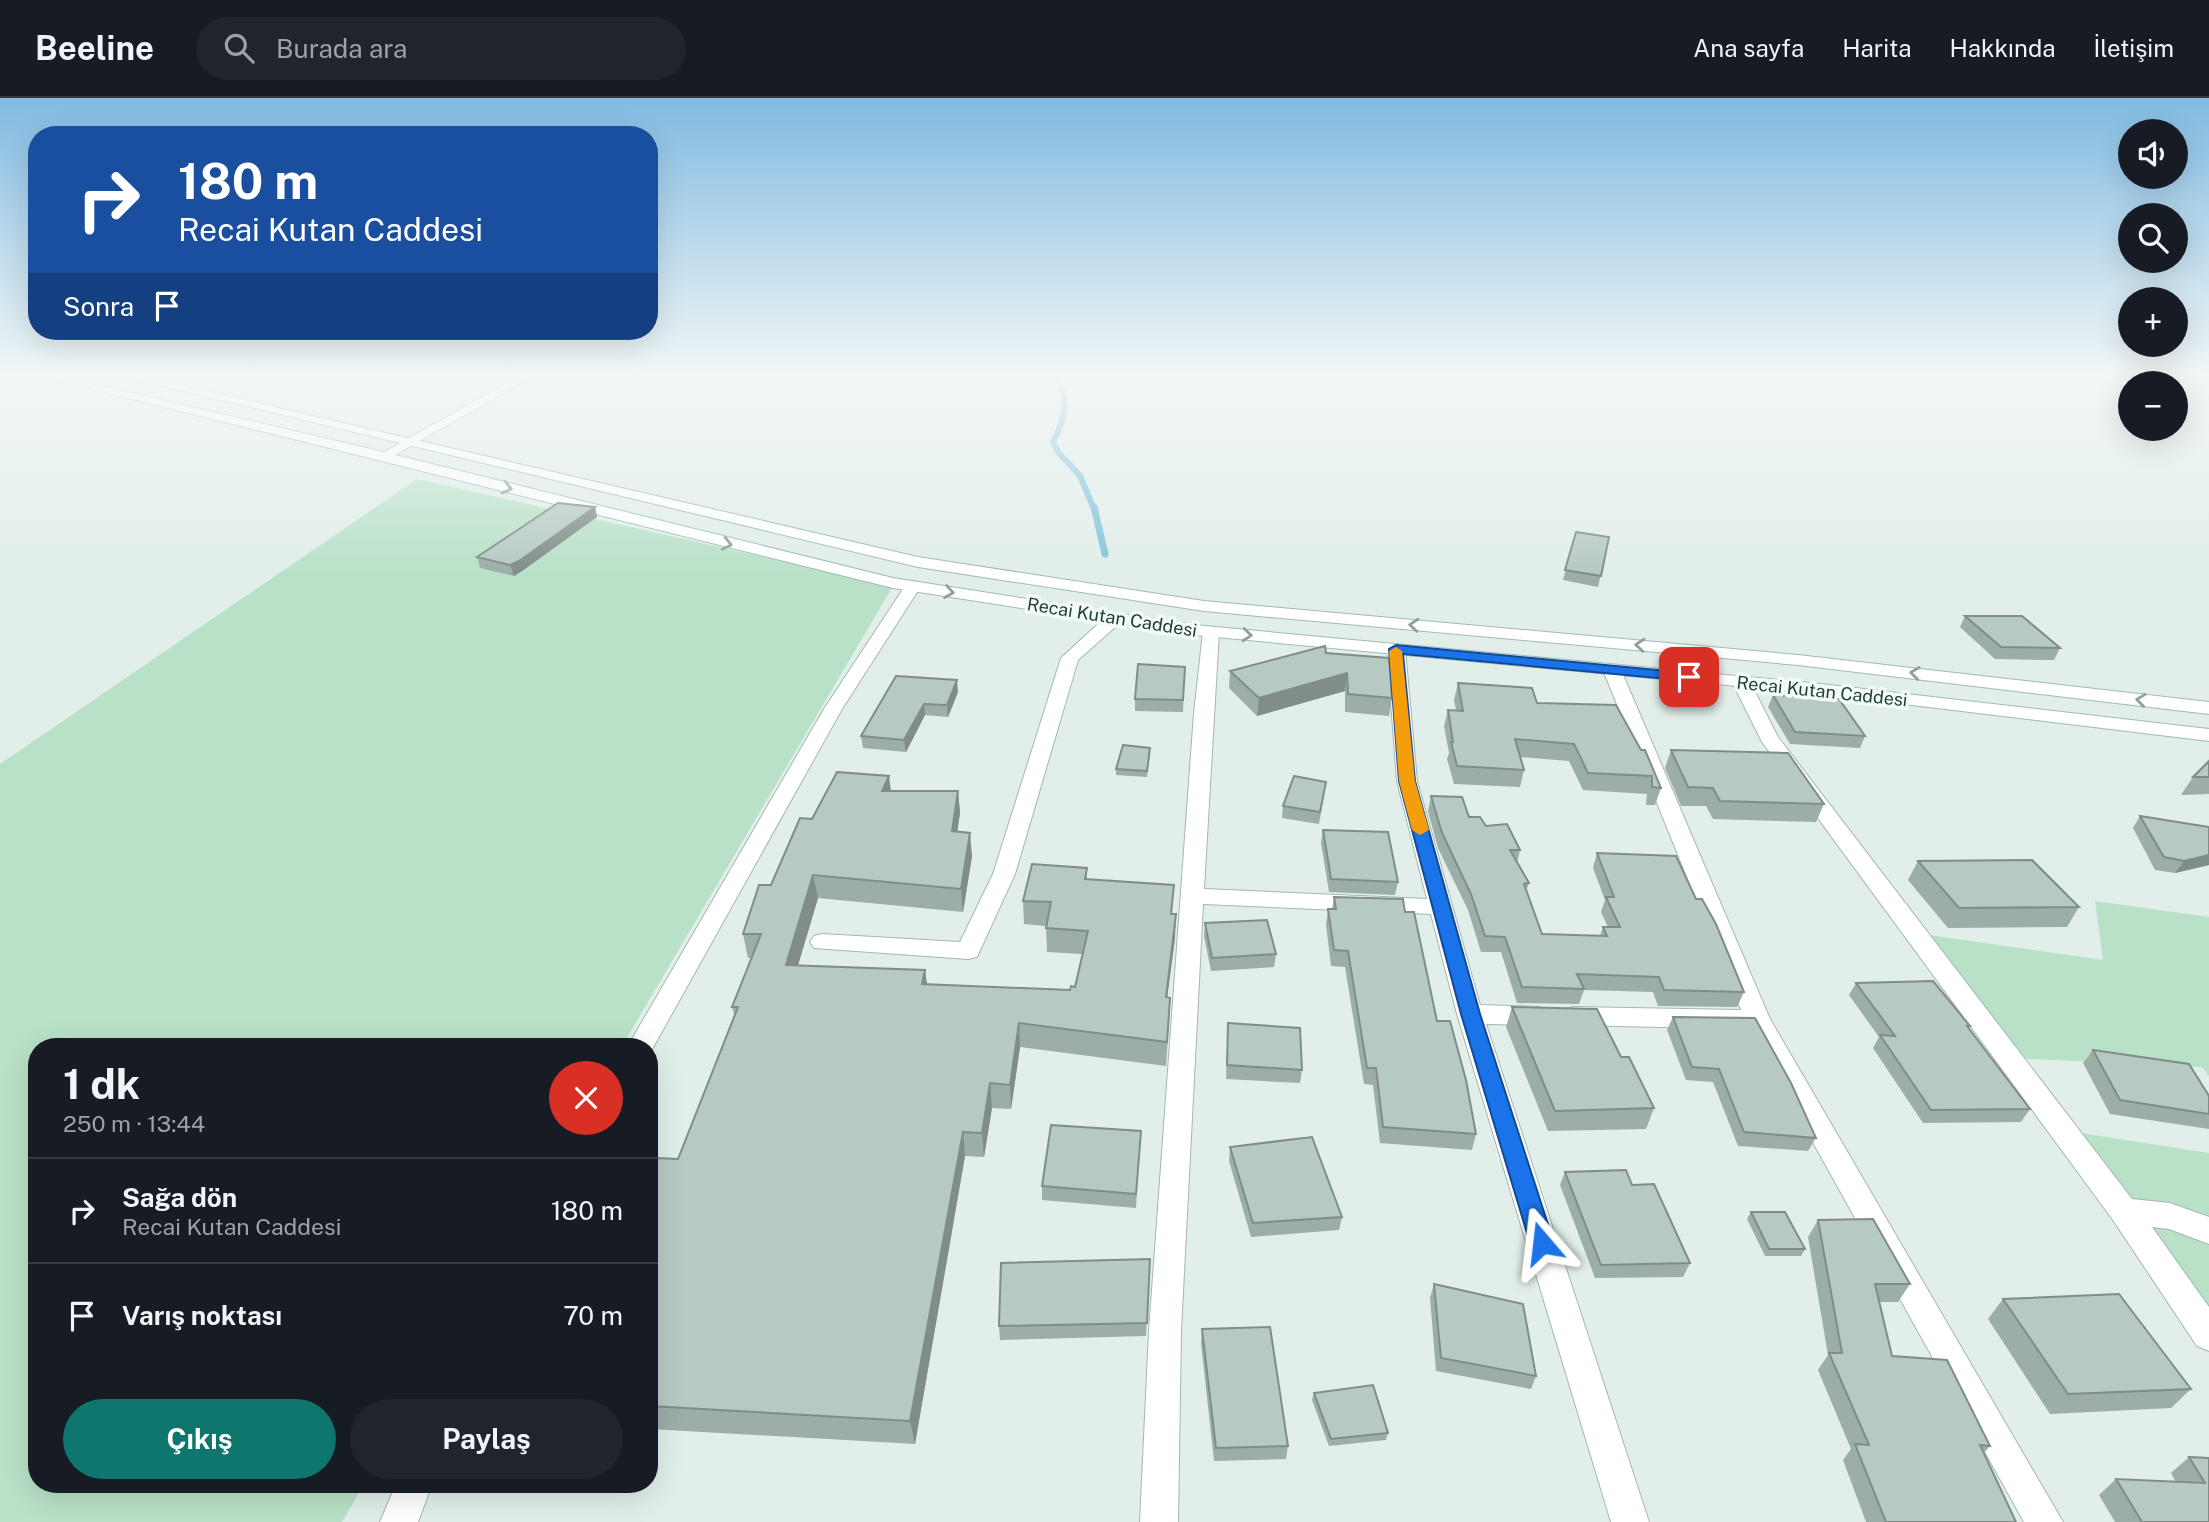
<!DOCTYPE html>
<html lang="tr">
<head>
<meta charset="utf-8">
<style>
  :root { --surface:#171b24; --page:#20242c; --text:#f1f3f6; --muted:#9ea1a6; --line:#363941; --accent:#0f766e }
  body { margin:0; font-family:"Public Sans",sans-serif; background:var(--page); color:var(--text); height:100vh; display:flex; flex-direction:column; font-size:26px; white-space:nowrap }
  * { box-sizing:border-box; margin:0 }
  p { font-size:23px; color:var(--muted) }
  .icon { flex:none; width:38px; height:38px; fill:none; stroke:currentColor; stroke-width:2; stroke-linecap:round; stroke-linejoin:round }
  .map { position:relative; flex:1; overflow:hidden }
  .sheet { position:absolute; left:28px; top:940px; width:630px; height:455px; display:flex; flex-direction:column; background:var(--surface); border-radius:28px; box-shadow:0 7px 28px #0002 }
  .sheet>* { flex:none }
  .guide { position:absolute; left:28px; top:28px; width:630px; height:214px; border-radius:28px; box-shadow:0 7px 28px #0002; background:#1a4fa0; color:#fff; overflow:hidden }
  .controls { position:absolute; left:2118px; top:21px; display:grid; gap:14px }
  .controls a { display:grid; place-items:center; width:70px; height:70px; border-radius:50%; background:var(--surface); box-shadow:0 7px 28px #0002; font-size:35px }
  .pin { position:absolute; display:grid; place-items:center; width:60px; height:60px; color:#fff; margin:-30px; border-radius:14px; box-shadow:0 4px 10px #0006 }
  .me { position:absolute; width:77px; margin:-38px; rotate:343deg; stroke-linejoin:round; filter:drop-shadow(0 0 5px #0008) }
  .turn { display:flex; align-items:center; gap:24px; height:147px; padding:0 35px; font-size:32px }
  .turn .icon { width:91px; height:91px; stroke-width:2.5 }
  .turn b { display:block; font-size:49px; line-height:60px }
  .then { display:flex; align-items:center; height:66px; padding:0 35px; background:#0003; gap:14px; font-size:26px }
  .round { display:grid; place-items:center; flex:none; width:74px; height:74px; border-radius:37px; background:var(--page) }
  .overview { display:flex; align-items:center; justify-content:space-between; height:119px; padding:0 35px }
  h1 { font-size:42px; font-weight:700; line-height:52px }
  .primary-button { display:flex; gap:14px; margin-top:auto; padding:14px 35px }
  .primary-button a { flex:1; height:80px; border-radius:42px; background:var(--accent); color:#fff; font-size:28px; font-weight:700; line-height:80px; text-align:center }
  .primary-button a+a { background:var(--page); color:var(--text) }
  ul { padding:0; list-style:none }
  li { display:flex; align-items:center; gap:21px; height:105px; padding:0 35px; border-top:2px solid var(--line) }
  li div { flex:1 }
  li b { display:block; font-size:26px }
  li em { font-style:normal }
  header { display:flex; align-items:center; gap:42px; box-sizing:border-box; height:98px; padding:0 35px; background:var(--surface); border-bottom:2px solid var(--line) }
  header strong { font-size:33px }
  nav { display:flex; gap:38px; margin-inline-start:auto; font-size:24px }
  .search { width:490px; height:63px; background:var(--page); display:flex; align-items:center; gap:18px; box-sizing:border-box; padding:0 24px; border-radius:38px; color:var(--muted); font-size:26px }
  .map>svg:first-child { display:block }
  .green { fill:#b9e1c8 }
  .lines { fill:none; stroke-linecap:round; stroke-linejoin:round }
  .stream-far1 { stroke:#85c3d8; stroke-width:6 }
  .stream { stroke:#85c3d8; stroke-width:7 }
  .minor-casing { stroke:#a4b7b2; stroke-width:2 }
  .tertiary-casing { stroke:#a4b7b2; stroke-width:2 }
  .secondary-casing { stroke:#9fbbb4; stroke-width:2 }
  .minor { fill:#fff; fill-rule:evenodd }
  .tertiary { fill:#fff; fill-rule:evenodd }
  .secondary { fill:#fff; fill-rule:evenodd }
  .wall { fill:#9dada8 }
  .shaded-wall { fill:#808d88 }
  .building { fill:#b7c9c3; stroke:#808d88; stroke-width:2 }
  .oneway { stroke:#90a09d }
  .route { fill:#1a73e8; stroke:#114b97; stroke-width:2 }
  .slow { fill:#f59e0b }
  .labels { text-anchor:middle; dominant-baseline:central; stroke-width:7; stroke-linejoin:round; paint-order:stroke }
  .far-street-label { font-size:18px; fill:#20413b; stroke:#f3faf7 }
</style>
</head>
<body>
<header>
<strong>Beeline</strong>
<div class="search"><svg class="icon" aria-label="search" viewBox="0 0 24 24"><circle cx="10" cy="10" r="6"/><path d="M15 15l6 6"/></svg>Burada ara</div>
<nav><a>Ana sayfa</a><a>Harita</a><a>Hakkında</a><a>İletişim</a></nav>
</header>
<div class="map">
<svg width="2209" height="1424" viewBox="0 0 2209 1424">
  <rect width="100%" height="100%" fill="#e2eeea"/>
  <path class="green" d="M417,381L893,488L622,948H37V1386H364L342,1424H0V666Z
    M2095,803L2209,819V978L2202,969L2008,960L1915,835L2103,862Z
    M2062,1032L2209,1055V1244Z"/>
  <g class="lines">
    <path class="stream-far1" d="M1056,276C1069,302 1066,319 1053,344L1058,354L1080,378L1094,411"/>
    <path class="stream" d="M1094,409L1105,456"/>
    <defs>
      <path id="minor" d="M913,483L921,488L842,611L650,955L649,948H628L824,611L907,485Z
        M1115,515L1121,516L1123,520L1121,524L1078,562L1015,776L977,859L968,861L814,850L810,844L814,838L822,836L960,844L993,776L1061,560L1109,516Z
        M1211,529L1219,534L1204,791L1427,801L1397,683L1387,551L1396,546L1405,551L1417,683L1480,907L1538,909L1547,911L1551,918L1547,925L1538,927L1486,926L1649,1424H1611L1457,916L1431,816L1203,806L1181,1233L1178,1424H1140L1149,1233L1194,615L1203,534Z
        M1612,567L1621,572L1770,921L2063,1424H2024L1750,931L1574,927L1565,925L1561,918L1565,911L1574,909L1741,912L1603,572Z
        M1741,579L1750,584L1778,639L2132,1101L2170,1105L2209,1119V1146L2169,1131L2152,1129L2209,1209V1253L2197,1248L2113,1122L1762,644L1732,584Z
        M396,1386H432L418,1424H380Z"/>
      <path id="tertiary" d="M523,276H537L388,361L383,362L377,358Z"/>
      <path id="secondary" d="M31,276H51L371,351L893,480L1194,527L1812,585L2209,631V643L1812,595L1194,537L893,490Z
        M112,276H133L918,459L1204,503L1798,557L2209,604V616L1798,567L1204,513L918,469Z"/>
    </defs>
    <use href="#minor" class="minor-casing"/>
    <use href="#tertiary" class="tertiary-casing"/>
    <use href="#secondary" class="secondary-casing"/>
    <use href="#minor" class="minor"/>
    <use href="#tertiary" class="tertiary"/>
    <use href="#secondary" class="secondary"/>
  </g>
  <path class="wall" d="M595,409L597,419L522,473L514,478L480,470L477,459Z
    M1576,434L1609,439L1598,489L1563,482Z
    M1965,518L2060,550L2054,562L1995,561L1960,529Z
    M1326,555L1392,600L1389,618L1345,614V593L1257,618L1229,590L1230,573Z
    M1185,569L1183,614L1135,613V601Z
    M896,578L958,594L948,619L925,617L906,654L863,650L861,638Z
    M1458,585L1537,605L1616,607L1661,690L1655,707H1646L1647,696L1583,692L1569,663L1520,659L1524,672L1520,689L1454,686L1447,661L1449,655L1444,628L1448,612H1456L1454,602Z
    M1773,597L1865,638L1860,650L1790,646L1768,609Z
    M1671,652L1824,706L1816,724L1713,721L1706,708H1681L1665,670Z
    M1150,656L1147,679L1116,677V671Z
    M2209,663V696L2181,697L2193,679Z
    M1326,684L1319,726L1282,720L1283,708Z
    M891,693H958L960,715L957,734L972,758L963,814L818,800L798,867L925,872L927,886L1070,892L1075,889L1082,856L1047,854L1046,828L1024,826L1023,803L1087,770V781L1172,816L1175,840L1167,900L1169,924L1166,968L1020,949L1011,1011L992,1010L984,1059L965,1058L915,1346L649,1331V1078L678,1061L735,919L732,909L752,860H748L743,836L771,787Z
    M1431,698L1486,728L1520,752L1517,765L1529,785L1526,793L1542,836L1600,838L1603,829H1608L1601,814L1605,802L1593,770L1597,755L1696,801L1744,894L1737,909L1658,908L1653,894L1584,892L1579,906L1517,905L1501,854H1481L1468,812L1438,750L1428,713Z
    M2140,718L2209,729V767L2175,775L2155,772L2133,730Z
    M1323,732L1398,784L1395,797L1329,794L1321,745Z
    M1918,763L2079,809L2067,829L1948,830L1908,782Z
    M1334,799L1405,814L1437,923L1476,1036L1472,1052L1380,1045L1373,987L1364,986L1345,869L1331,868L1326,827L1328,811H1332Z
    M1205,825L1276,856L1274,869L1211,873L1204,838Z
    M1856,885L1970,928L1968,930L2030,1011L2021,1024L1923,1025L1873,950L1879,939L1849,897Z
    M1512,909L1621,959L1654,1010L1646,1031L1548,1033L1506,929Z
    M1673,919L1816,1040L1808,1053L1738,1048L1713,984L1686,982L1667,932Z
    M1228,925L1302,972L1300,985L1226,981Z
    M2093,952L2209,998V1031L2110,1016L2083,965Z
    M1141,1033L1136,1110L1042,1102V1088Z
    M1230,1049L1342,1119L1339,1132L1251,1139L1229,1063Z
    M1565,1074L1632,1087L1690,1165L1683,1179L1595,1180L1560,1087Z
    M1751,1114L1805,1151L1801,1158H1765L1747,1121Z
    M1818,1122L1910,1186L1898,1204H1879L1892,1258L1990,1348L1984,1355L2016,1424H1866L1843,1362L1851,1351L1818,1272L1828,1257L1808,1139Z
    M1150,1161L1146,1238L1000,1242L999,1228Z
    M1434,1186L1536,1278L1531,1291L1436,1273L1430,1200Z
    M2003,1201L2191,1291L2171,1310L2050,1316L1988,1221Z
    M1202,1231L1288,1348L1286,1361L1214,1363L1201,1245Z
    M1314,1295L1388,1335L1386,1342L1329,1348L1312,1302Z
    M2189,1359L2209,1360V1424H2115L2099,1397L2116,1381L2176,1384L2171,1375Z"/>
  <path class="shaded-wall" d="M595,409L597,419L522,473L514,478L510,467Z
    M1347,575L1345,593L1257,618L1259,600Z
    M957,582L958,594L948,619L947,607Z
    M924,606L925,617L906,654L904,642Z
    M889,678L892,701L882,693Z
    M958,693L960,715L954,756L952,733Z
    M970,735L972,758L963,814L961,791Z
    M2209,757V767L2175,775L2184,763Z
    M813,777L818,800L791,891L786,867Z
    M1176,816L1175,840L1164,923L1166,899Z
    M925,872L928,896L922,886Z
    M1019,925L1020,949L1011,1011L1010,987Z
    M990,985L992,1010L984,1059L982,1035Z
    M963,1034L965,1058L915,1346L910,1323Z"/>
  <path class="building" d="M558,405L595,409L519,463L510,467L477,459Z
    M1576,434L1609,439L1601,478L1565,472Z
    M1965,518H2022L2060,550L2001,549Z
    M1325,548L1326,555L1389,560L1392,600L1348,596L1347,575L1259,600L1230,573Z
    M1138,566L1185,569L1183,602L1135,601Z
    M896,578L957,582L947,607L924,606L904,642L861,638Z
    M1458,585L1532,590L1537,605L1616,607L1641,652H1645L1661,690L1652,689V678L1588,675L1574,646L1515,641L1524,672L1457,668L1451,644H1453L1448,612L1463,613Z
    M1773,597L1839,601L1865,638L1795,634Z
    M1123,647L1150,650L1147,673L1116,671Z
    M1671,652L1788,655L1824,706L1720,703L1713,690L1688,689Z
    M2209,663V679H2193Z
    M837,674L889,678L882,693H958L952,733L970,735L961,791L813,777L786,867L925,872L922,886L1070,892L1071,888L1075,889L1088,833L1046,830L1051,804L1023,803L1032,766L1087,770L1085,781L1174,787L1171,816H1176L1166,899L1170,900L1167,944L1019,925L1010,987L990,985L982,1035L963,1034L910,1323L649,1308V1078L657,1060L678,1061L738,909H732L761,836H743L759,787H771L800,720L812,721Z
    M1294,678L1326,684L1320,714L1283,708Z
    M1431,698L1462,699L1469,719H1480L1486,728L1507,726L1520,752H1510L1529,785L1524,786L1542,836L1607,838L1603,829H1620L1606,799H1614L1597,755L1676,758L1696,801H1702L1716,826L1744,894L1664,892L1659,879L1577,876L1584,891L1522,889L1505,839L1485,838L1471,796L1442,735Z
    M2140,718L2209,729V757L2184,763L2164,759Z
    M1323,732L1388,734L1398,784L1331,781Z
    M2032,762L2079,809L1959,810L1918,763Z
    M1334,799L1403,801L1405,814H1414L1437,923H1450L1466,982L1476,1036L1383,1029L1376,970H1367L1348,853L1334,852L1328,811H1336Z
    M1267,822L1276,856L1212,860L1205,825Z
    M1933,883L1970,928H1967L2030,1011L1931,1012L1880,937L1895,938L1856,885Z
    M1512,909L1597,911L1621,959H1629L1654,1010L1555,1013Z
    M1673,919L1755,920L1791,985L1816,1040L1744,1034L1719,971L1692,969Z
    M1228,925L1300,930L1302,972L1227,967Z
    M2093,952L2189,966L2209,998V1016L2120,1002Z
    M1051,1027L1141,1033L1136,1096L1042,1088Z
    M1312,1039L1342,1119L1253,1125L1230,1049Z
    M1626,1072L1632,1087L1654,1086L1690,1165L1601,1167L1565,1074Z
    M1751,1114H1785L1805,1151H1769Z
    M1873,1121L1910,1186H1875L1892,1258L1947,1262L1990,1348L1980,1347L2016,1424H1886L1855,1346L1869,1347L1829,1255H1842L1818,1122Z
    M1150,1161L1147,1225L999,1228L1001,1165Z
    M1434,1186L1523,1206L1536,1278L1441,1260Z
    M2119,1196L2191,1291L2068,1296L2003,1201Z
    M1270,1229L1288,1348L1216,1350L1202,1231Z
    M1373,1287L1388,1335L1331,1341L1314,1295Z
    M2189,1359L2209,1360V1424H2142L2116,1381L2205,1385Z"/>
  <defs><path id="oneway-chevron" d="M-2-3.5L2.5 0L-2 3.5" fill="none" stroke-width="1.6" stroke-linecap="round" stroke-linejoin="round" transform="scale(1.75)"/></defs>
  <g class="oneway">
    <use href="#oneway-chevron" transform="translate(507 390) rotate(14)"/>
    <use href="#oneway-chevron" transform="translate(727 446) rotate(13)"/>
    <use href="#oneway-chevron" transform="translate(949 494) rotate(9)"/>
    <use href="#oneway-chevron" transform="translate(1414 527) rotate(-175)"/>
    <use href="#oneway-chevron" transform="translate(1247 537) rotate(5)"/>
    <use href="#oneway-chevron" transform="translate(1640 547) rotate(-175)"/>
    <use href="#oneway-chevron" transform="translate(1915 575) rotate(-173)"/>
    <use href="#oneway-chevron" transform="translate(2141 602) rotate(-173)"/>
  </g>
  <linearGradient id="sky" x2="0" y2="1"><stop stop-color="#80bae2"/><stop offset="0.58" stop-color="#f2f7f6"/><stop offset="1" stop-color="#f2f7f6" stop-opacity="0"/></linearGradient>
  <rect width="2209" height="476" fill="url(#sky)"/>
  <path class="route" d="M1396,547L1689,575L1696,579L1689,583L1403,556L1415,683L1480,916L1554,1145L1550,1152L1542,1155L1534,1152L1530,1145L1461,916L1399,683L1389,551Z"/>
  <path class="slow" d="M1396,549L1402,553L1415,683L1429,732L1420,737L1412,732L1399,683L1389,553Z"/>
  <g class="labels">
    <g class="far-street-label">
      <text transform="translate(1112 519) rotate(9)">Recai Kutan Caddesi</text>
      <text transform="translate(1822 593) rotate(6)">Recai Kutan Caddesi</text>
    </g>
  </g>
</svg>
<div class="controls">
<a><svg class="icon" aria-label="sound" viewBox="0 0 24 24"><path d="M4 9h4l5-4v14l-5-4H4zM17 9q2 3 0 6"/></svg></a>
<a><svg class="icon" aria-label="search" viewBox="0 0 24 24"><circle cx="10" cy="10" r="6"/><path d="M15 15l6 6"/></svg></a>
<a>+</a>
<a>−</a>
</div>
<div class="pin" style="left:1689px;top:579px;background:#d93025"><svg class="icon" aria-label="arrive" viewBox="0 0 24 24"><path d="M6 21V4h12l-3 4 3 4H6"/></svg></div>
<svg class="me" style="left:1542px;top:1145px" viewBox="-20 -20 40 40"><path d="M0-17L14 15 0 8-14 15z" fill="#1a73e8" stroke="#fff" stroke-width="4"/></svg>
<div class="guide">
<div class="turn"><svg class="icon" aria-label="right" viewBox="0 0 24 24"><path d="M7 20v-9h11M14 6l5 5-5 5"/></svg><div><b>180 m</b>Recai Kutan Caddesi</div></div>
<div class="then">Sonra<svg class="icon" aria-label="arrive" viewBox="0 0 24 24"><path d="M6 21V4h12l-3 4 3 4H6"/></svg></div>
</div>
<section class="sheet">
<div class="overview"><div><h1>1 dk</h1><p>250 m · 13:44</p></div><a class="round" style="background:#d93025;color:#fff"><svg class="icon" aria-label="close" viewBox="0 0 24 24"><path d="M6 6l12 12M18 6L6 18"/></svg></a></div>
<ul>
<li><svg class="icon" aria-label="right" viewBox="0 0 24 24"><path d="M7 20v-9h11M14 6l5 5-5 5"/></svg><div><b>Sağa dön</b><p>Recai Kutan Caddesi</p></div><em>180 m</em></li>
<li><svg class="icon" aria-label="arrive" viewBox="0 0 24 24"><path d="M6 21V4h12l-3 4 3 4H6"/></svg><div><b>Varış noktası</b></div><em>70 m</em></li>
</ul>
<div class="primary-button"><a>Çıkış</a><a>Paylaş</a></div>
</section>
</div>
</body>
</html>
